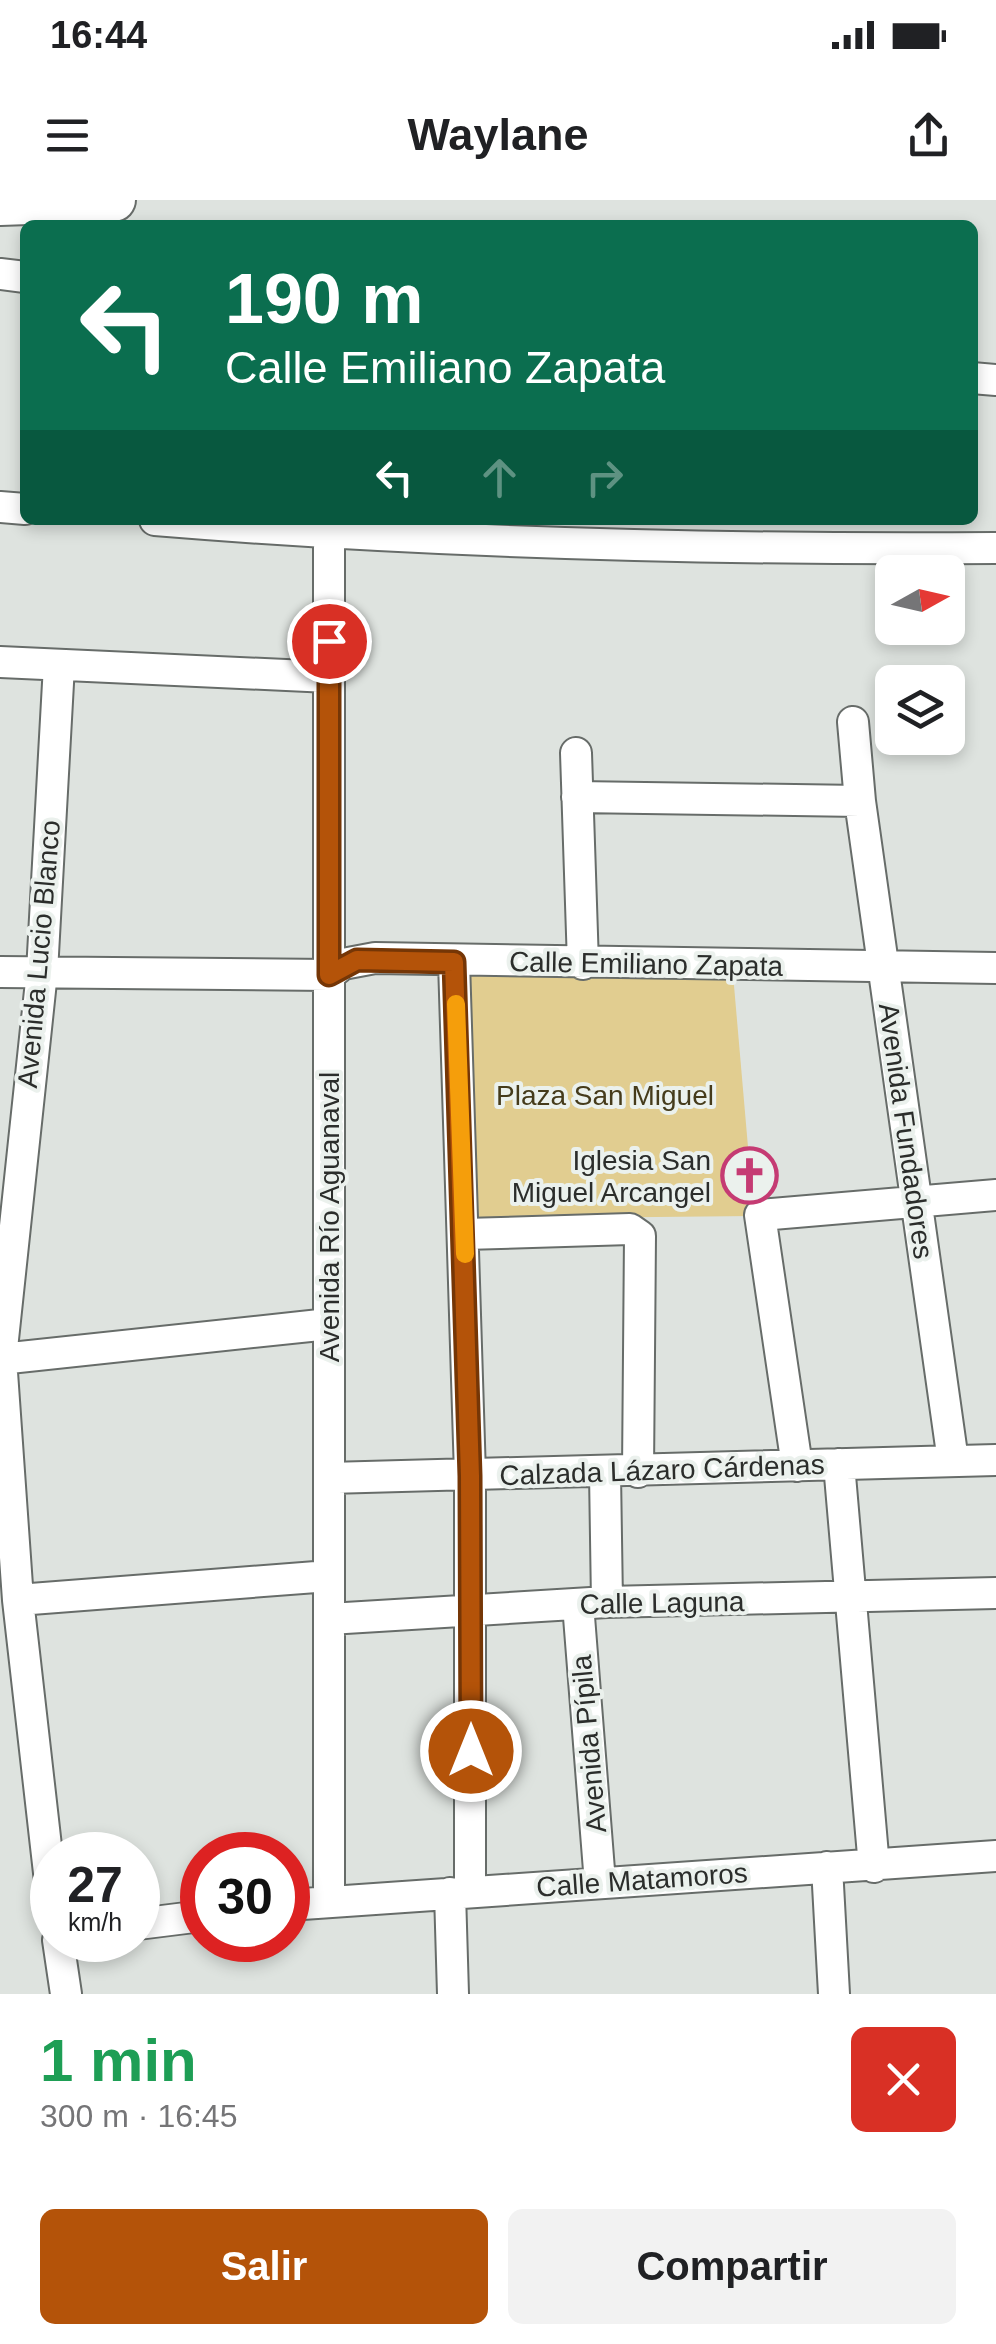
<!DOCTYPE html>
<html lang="es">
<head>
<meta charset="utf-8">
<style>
  :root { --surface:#fff; --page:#f2f2f2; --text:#202124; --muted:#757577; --accent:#b45309 }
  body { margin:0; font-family:Helvetica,sans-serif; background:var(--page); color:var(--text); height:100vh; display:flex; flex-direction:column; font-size:38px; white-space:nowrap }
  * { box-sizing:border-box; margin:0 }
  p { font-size:32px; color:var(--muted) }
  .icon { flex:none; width:55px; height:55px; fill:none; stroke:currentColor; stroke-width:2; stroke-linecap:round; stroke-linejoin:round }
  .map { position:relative; height:1794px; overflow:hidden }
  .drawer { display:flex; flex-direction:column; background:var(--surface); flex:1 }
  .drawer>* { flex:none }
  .guide { position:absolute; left:20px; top:20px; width:958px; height:305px; border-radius:15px; box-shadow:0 5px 15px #0003; background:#0b6e4f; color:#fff; overflow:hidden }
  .needle { width:65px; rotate:82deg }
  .fabs { position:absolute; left:875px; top:355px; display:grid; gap:20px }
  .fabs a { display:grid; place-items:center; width:90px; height:90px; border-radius:15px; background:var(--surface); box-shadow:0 5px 15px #0003; font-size:50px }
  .speed { position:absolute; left:30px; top:1632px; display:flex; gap:20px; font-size:50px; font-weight:700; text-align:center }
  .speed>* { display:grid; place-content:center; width:130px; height:130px; border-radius:50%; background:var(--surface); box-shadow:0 5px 15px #0003; line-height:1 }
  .speed small { font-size:25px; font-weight:400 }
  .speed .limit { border:15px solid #d22; background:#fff; color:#111 }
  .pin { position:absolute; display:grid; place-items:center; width:85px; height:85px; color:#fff; margin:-42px; border:5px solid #fff; border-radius:50%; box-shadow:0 2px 10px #0007 }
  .me { position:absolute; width:110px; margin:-55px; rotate:0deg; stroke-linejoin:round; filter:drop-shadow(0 0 8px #0008) }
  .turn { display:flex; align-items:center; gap:35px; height:210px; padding:0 40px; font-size:45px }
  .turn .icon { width:130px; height:130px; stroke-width:2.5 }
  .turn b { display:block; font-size:70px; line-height:85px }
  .lanes { display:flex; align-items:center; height:95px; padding:0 40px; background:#0003; justify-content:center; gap:50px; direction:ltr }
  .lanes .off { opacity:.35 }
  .round { display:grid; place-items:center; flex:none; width:105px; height:105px; border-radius:15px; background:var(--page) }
  .headline { display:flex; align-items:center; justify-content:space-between; height:170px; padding:0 40px }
  h1 { font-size:60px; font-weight:800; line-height:75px; color:#1e9e55 }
  .button { display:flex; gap:20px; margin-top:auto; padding:20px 40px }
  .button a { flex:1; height:115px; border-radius:15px; background:var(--accent); color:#fff; font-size:40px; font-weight:800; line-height:115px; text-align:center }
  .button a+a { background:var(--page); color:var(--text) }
  .status { display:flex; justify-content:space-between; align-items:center; height:70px; padding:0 50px; background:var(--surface); direction:ltr }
  .status svg { height:28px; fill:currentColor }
  header { display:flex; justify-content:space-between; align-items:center; height:130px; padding:0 40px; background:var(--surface); font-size:45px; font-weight:800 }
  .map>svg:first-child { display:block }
  .green { fill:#e1cd90 }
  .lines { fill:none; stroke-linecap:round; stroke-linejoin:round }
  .street-casing { stroke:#676c69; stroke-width:34 }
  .secondary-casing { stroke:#676c69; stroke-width:46 }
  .street { stroke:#fff; stroke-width:30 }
  .secondary { stroke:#fff; stroke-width:42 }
  .route-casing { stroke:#753606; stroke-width:25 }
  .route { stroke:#b45309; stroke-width:18 }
  .slow { stroke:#f59e0b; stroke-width:18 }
  .labels { text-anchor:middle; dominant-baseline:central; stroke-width:8; stroke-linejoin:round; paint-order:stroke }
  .street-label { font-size:28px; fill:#2b2d2b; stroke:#ebf1ed }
  .park-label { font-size:28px; fill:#453b1b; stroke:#ebf1ed }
  .poi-label { font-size:28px; fill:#2b2d2b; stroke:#ebf1ed; text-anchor:end }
</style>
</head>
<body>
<div class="status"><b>16:44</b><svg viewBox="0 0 49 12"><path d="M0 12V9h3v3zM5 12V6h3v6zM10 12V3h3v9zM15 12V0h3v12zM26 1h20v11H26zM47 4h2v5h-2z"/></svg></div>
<header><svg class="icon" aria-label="menu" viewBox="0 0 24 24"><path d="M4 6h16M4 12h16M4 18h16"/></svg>Waylane<svg class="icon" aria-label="share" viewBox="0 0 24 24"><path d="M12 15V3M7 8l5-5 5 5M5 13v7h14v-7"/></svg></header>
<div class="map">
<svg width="996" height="1794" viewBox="0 0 996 1794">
  <rect width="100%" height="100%" fill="#dee3df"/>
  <path class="green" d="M461,769L733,774L754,1016L471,1019Z"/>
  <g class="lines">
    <defs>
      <path id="street" d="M0,74L25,77
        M972,178L996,180
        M0,307L25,309
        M155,320C435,343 716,350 996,348
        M329,334V1700
        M0,462L329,477
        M853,522L860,601L953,1261
        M576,553L583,764
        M577,597L860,601
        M454,762L470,1275V1692
        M0,772L329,775L343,764L375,758L996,768
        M465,1034L630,1029L640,1036L638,1272
        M0,1159L329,1124
        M839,1264L874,1667
        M797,1266L760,1015L996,995
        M605,1273L607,1402
        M329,1278L996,1260
        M18,1400L329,1376
        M578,1404L600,1683
        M329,1419L607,1402L996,1393
        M827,1667L834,1794
        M450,1693L453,1794
        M52,1699L18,1400L1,1158L42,772L59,465
        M288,1705L996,1656
        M138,1724L202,1716
        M58,1740L66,1794"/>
      <path id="secondary" d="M0,4L114,0"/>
    </defs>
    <use href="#street" class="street-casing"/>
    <use href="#secondary" class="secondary-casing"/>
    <use href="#street" class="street"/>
    <use href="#secondary" class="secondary"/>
  </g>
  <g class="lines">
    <defs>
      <path id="route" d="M329,441V775L357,760L454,762L470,1276L471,1551"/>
    </defs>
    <use href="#route" class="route-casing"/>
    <use href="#route" class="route"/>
    <path class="slow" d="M456,804L465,1054"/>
  </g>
  <defs>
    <symbol id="church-ring" viewBox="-11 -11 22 22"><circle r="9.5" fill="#ebf1ed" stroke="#c53b73" stroke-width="1.5"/><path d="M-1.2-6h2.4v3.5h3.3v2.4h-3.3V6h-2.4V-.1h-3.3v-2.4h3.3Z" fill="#c53b73"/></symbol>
  </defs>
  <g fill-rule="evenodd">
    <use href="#church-ring" x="718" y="944" width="63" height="63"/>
  </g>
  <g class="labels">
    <g class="street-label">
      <text transform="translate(39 754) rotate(-85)">Avenida Lucio Blanco</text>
      <text transform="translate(646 764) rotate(1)">Calle Emiliano Zapata</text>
      <text transform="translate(906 931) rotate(82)">Avenida Fundadores</text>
      <text transform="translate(329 1017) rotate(-90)">Avenida Río Aguanaval</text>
      <text transform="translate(662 1270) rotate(-2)">Calzada Lázaro Cárdenas</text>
      <text transform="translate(662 1403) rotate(-1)">Calle Laguna</text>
      <text transform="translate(589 1544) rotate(-95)">Avenida Pípila</text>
      <text transform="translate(642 1680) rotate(-4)">Calle Matamoros</text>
    </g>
    <g class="park-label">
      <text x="605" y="895">Plaza San Miguel</text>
    </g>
    <g class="poi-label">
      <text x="711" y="960">Iglesia San<tspan x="711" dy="32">Miguel Arcangel</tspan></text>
    </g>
  </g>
</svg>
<div class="fabs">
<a><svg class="needle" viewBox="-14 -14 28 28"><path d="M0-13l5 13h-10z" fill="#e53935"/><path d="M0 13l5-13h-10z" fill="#757577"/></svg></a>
<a><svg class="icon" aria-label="layers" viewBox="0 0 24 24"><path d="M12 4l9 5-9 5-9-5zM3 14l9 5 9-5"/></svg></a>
</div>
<div class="speed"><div>27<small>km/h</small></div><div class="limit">30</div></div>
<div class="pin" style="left:329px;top:441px;background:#d93025"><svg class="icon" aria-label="arrive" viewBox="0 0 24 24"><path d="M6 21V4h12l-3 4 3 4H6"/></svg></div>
<svg class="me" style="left:471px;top:1551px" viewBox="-20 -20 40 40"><circle r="17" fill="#b45309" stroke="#fff" stroke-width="3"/><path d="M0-11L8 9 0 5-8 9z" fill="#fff"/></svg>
<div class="guide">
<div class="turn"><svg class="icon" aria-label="left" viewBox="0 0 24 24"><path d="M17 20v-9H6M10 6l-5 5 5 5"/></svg><div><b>190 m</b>Calle Emiliano Zapata</div></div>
<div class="lanes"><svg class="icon" aria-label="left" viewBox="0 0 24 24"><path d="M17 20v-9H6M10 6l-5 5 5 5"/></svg><svg class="icon off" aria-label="ahead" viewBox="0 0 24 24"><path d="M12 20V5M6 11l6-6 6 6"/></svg><svg class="icon off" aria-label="right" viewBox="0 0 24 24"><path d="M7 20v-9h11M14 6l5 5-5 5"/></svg></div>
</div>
</div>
<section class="drawer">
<div class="headline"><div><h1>1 min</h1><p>300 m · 16:45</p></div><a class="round" style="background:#d93025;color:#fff"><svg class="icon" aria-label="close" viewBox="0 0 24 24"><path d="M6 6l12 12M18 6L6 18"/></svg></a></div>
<div class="button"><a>Salir</a><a>Compartir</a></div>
</section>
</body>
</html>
